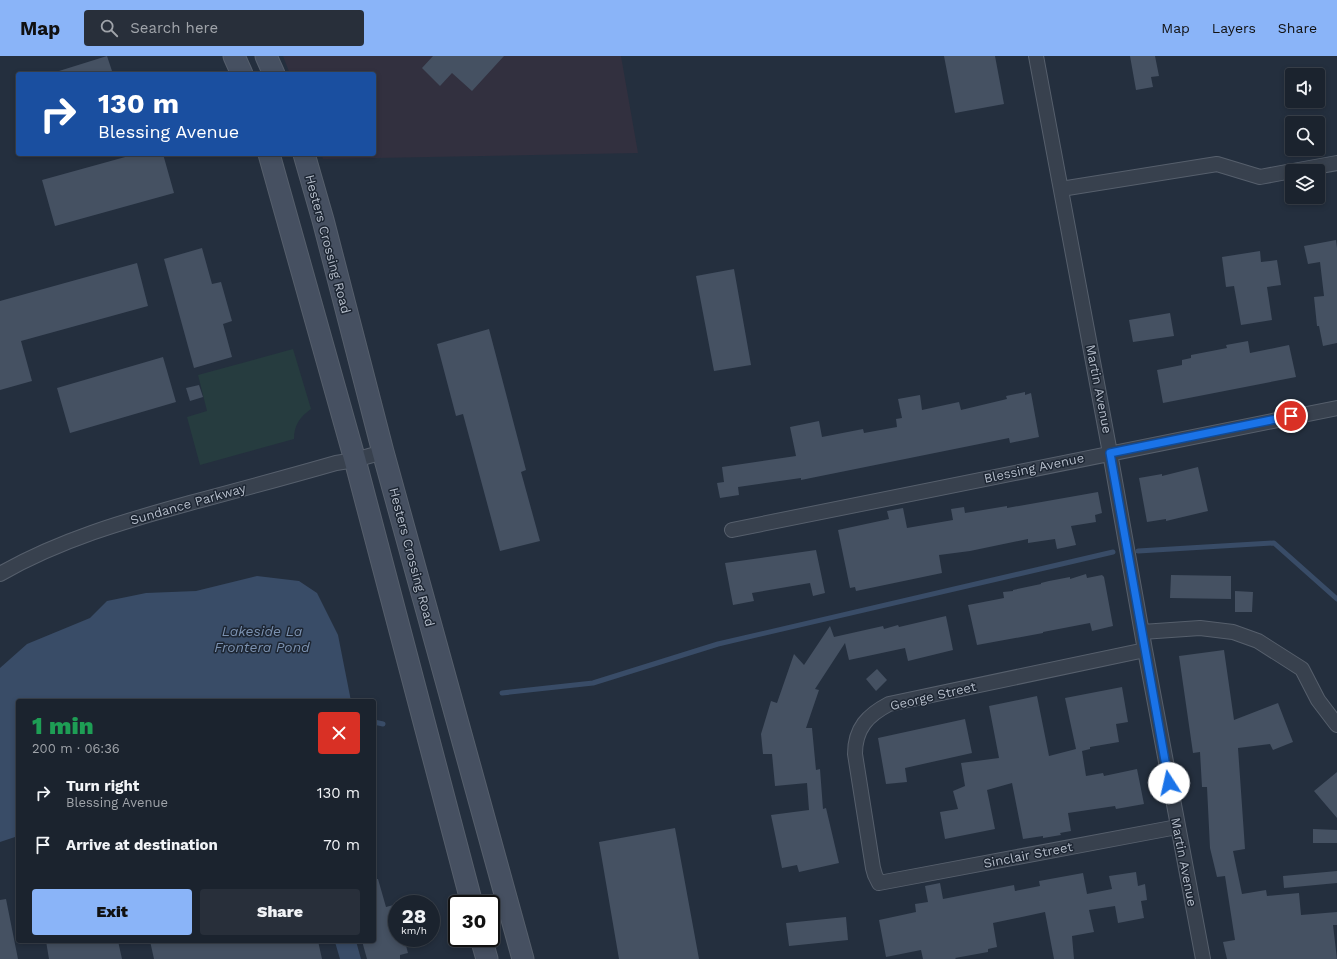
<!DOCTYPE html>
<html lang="en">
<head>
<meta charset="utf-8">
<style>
  :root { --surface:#1b232e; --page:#282f3a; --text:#f1f3f6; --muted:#a0a4aa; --line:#39404a; --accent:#8ab4f8 }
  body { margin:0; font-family:"Work Sans",sans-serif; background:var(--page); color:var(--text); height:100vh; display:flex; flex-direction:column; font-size:15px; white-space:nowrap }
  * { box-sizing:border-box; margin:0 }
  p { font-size:13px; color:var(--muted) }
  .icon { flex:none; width:22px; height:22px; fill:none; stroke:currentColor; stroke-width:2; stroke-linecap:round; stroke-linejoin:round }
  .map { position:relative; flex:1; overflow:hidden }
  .side { position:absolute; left:16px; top:643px; width:360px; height:244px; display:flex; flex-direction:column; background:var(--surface); border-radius:4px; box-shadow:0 2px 6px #0003,0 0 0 1px var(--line) }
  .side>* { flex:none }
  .hud { position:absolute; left:16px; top:16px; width:360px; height:84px; border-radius:4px; box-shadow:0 2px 6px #0003,0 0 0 1px var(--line); background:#1a4fa0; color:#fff; overflow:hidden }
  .controls { position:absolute; left:1285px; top:12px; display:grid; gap:8px }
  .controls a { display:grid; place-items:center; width:40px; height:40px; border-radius:4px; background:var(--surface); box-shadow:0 2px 6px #0003,0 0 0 1px var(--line); font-size:20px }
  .speed { position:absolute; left:388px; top:839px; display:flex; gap:8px; font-size:20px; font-weight:700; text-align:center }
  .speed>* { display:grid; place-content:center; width:52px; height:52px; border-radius:50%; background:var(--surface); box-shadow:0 2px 6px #0003,0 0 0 1px var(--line); line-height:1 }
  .speed small { font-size:10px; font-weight:400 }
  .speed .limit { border:2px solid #111; border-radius:6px; background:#fff; color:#111 }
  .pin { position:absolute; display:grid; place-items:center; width:34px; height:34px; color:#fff; margin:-17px; border:2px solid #fff; border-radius:50%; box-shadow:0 1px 4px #0007 }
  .me { position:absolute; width:44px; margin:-22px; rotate:350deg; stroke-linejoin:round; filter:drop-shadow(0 0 3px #0008) }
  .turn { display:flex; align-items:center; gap:14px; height:84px; padding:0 16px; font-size:18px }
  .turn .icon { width:52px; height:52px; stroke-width:2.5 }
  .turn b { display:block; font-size:28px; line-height:34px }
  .round { display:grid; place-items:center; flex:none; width:42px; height:42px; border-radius:4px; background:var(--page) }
  .summary { display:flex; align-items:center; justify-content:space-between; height:68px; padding:0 16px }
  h1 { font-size:24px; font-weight:800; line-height:30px; color:#1e9e55 }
  .cta { display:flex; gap:8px; margin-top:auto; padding:8px 16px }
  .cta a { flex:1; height:46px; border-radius:4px; background:var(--accent); color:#111; font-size:16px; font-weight:800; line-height:46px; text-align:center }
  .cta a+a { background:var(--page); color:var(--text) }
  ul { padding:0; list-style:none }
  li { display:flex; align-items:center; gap:12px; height:52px; padding:0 16px }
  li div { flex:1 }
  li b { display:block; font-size:15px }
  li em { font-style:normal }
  header { display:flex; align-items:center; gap:24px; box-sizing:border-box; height:56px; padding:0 20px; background:var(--accent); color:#111 }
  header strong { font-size:19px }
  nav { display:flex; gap:22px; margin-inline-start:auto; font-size:14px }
  .search { width:280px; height:36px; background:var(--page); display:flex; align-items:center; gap:10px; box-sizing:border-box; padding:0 14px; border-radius:4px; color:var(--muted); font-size:15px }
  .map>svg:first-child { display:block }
  .medical { fill:#32303f }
  .green { fill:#263c3f }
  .water { fill:#394c67 }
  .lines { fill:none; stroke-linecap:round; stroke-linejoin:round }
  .stream { stroke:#394c67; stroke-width:5 }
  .building { fill:#455162 }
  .street-casing { stroke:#565f6c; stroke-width:16 }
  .secondary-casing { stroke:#565f6c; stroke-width:23 }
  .street { stroke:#38414e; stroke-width:14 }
  .secondary { stroke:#465061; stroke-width:21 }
  .route-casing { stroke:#114b97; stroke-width:10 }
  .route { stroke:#1a73e8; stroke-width:7 }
  .labels { text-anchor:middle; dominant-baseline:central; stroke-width:3; stroke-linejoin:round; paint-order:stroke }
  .street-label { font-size:13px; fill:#b4bcc9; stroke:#1d2633 }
  .water-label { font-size:14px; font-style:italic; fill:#7c92b1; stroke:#1d2633 }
</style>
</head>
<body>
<header>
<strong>Map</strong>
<div class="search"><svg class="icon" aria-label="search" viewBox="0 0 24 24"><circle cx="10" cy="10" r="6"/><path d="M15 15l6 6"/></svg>Search here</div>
<nav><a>Map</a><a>Layers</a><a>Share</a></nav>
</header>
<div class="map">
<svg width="1337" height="903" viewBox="0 0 1337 903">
  <rect width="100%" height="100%" fill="#242f3e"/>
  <path class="medical" d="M283,0H621L638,97L323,103L321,98H374V18H290Z"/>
  <path class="green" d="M293,293L311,353C300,361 294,369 294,383L200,409L187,361L207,355L198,319Z"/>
  <path class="water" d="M257,520L299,525L317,537L338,579L351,645H18V780L0,786V612L27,588L90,562L107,545L146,537L196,535Z
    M340,885H356L361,903H340L335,886Z"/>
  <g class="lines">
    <path class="stream" d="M1138,495L1274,487L1337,543
      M502,637L593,627L718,588L1113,496
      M374,666L383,668"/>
  </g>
  <path class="building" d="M107,0L113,18H59V15Z
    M433,0H504L472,35L452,17L440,30L422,12Z
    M944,0H995L1004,48L955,57Z
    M1130,0H1155L1159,20L1151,21L1153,31L1136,34Z
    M136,98H163L174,137L55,170L42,124Z
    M1336,184L1337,192V287L1323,290L1319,270H1317L1314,241L1324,240L1320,206L1308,208L1304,190Z
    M202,192L212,228L221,226L232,265L223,268L232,301L194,312L164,203Z
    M1260,195L1261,206L1277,204L1281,229L1267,231L1272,264L1241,269L1234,230L1226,231L1222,201Z
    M137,207L148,250L21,285L32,325L0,334V245Z
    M734,213L751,309L714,315L696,220Z
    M1170,257L1174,280L1133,286L1129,264Z
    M489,273L526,414L521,416L540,485L500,495L463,358L456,360L437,288Z
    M1248,285L1250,297L1289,289L1296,321L1163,347L1157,314L1182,309V304L1191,302V299L1227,292L1226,289Z
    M163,301L176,346L70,377L57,332Z
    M199,329L203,341L190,345L186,332Z
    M1025,336V339L1031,337L1039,381L1010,387L1009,382L801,424V422L738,431L739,439L720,442L717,427L724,426L722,411L796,400L790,371L819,365L822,381L863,373L864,377L897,371L896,363L902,362L898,343L920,339L922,354L959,346L961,354L1007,343L1006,340Z
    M1198,411L1208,455L1166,465V463L1147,466L1139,422L1162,418V420Z
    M1098,436L1102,457L1095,459L1096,466L1071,470L1076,489L1057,493L1055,483L1028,487V483L970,495L939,499L942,517L856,535L855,531L850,532L838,474L889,463L887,455L903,452L907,472L953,464L951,453L964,451L965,457L1007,450V452Z
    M816,494L825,537L813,540L810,527L752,537L754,545L733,549L725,507Z
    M1086,518L1087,522L1102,519L1104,521L1113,570L1092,575L1090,567L1043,576V577L977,589L968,549L1004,542L1003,536L1013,535V534L1041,528V527L1049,525L1070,521V523Z
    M1171,519L1231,520V543L1170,542Z
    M1235,535L1253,536L1252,556H1235Z
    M946,560L953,594L908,605L905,592L849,604L845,587L815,633L819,634L806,672H812L816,714L820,713L823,753L826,752L839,807L799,816L797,809L782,812L771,759L809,754L807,727L775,730L772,698H763L761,678L771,645L777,647L794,598L804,609L830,570L834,581L883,570L884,573L898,569L899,571Z
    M1224,594L1234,664L1278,647L1293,686L1273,694L1270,688L1238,692L1245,793L1233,795L1242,838L1266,834L1267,840L1299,837L1301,859L1337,856V869H1333L1337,903H1227L1223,886L1235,884L1225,820L1217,821L1210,792L1207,731H1202L1200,696L1193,697L1179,600Z
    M877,613L887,624L876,635L866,623Z
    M1122,631L1128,666L1116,668L1119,686L1090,691V693L1082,695L1086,720L1103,717L1104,720L1137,713L1144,748L1116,753L1115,750L1068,757L1071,775L1060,777L1061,779L1043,782V780L1023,783L1012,727L987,734L995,773L945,783L940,756L958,753L953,735L965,730L961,707L999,702L989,650L1037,640L1049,700L1076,693L1065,642Z
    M965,663L972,697L905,712L907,726L886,728L878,682Z
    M1337,716V762L1314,735Z
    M675,772L699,903H619L599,786Z
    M1313,773L1337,774V787H1313Z
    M1337,815V827L1284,832L1283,820Z
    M1136,816L1138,830L1145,828L1147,844L1141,845L1144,862L1118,867L1115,850L1089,854L1094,876L1072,880L1074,903H1054L1045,856L993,867L997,891L988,893V896L955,902L956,903H923L921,894L886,901L879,864L916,856L915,848L928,846L925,830L940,827L943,843L1014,829L1015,835L1040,830L1039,825L1083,817L1087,838L1112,833L1109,820Z
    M374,823H378L386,851L397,848V882H404L408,897L400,899V903H367L362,885H374Z
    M6,843L18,903H0V844Z
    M846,861L848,884L789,890L786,867Z
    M46,885H118L122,903H49Z
    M150,885H318L322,903H154Z"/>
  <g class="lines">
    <defs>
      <path id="street" d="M1036,0L1110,397L1145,594L1203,903
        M1293,115L1337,107
        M1061,133L1217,108L1260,121L1292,115
        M732,474L1337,352
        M0,518C59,484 125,465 190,447C239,434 287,421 336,407L355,404L383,396
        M1142,576L1200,572L1233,576L1258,585L1302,613L1318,644L1337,669
        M1145,594L889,648C868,659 855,672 855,698L873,812L875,819L879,827L1177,771"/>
      <path id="secondary" d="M234,0L242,18
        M266,0L274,18
        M269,98L355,404L472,848
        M304,98L323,164L383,396L523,903
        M481,882L487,903"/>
    </defs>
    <use href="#street" class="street-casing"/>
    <use href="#secondary" class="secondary-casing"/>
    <use href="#street" class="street"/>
    <use href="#secondary" class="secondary"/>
  </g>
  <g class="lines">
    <defs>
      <path id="route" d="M1169,727L1110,397L1291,360"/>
    </defs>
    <use href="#route" class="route-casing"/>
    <use href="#route" class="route"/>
  </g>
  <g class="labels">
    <g class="street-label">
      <text transform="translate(328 188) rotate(75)">Hesters Crossing Road</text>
      <text transform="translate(1099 333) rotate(79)">Martin Avenue</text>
      <text transform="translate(1034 412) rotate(-12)">Blessing Avenue</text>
      <text transform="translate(188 448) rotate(-16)">Sundance Parkway</text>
      <text transform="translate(412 501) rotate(75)">Hesters Crossing Road</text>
      <text transform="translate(933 640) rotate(-13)">George Street</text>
      <text transform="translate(1028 799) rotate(-11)">Sinclair Street</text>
      <text transform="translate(1184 806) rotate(79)">Martin Avenue</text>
    </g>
    <g class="water-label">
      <text x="262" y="575">Lakeside La<tspan x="262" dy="16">Frontera Pond</tspan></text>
    </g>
  </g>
</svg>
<div class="controls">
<a><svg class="icon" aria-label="sound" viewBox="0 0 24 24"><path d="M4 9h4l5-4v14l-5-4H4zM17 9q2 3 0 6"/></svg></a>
<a><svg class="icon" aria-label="search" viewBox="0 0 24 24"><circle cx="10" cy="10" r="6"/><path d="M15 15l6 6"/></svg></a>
<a><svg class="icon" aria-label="layers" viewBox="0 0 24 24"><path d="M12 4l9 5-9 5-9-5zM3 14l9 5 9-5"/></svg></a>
</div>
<div class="speed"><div>28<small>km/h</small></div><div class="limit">30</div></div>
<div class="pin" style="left:1291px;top:360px;background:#d93025"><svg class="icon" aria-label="arrive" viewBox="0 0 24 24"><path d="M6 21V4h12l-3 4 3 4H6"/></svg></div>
<svg class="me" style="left:1169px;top:727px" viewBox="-20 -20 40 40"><circle r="19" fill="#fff"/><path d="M0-13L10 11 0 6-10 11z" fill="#1a73e8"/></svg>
<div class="hud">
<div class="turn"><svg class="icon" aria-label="right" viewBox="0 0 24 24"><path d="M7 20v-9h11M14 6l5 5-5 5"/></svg><div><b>130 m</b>Blessing Avenue</div></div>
</div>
<section class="side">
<div class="summary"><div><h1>1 min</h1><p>200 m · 06:36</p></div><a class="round" style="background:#d93025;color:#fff"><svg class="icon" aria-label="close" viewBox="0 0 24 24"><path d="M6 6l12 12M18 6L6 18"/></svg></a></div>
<ul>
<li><svg class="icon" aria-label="right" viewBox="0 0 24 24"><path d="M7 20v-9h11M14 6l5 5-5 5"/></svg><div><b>Turn right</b><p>Blessing Avenue</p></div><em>130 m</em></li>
<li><svg class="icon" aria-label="arrive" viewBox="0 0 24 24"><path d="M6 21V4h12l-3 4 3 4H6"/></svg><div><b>Arrive at destination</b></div><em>70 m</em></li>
</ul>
<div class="cta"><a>Exit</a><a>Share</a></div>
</section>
</div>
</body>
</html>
